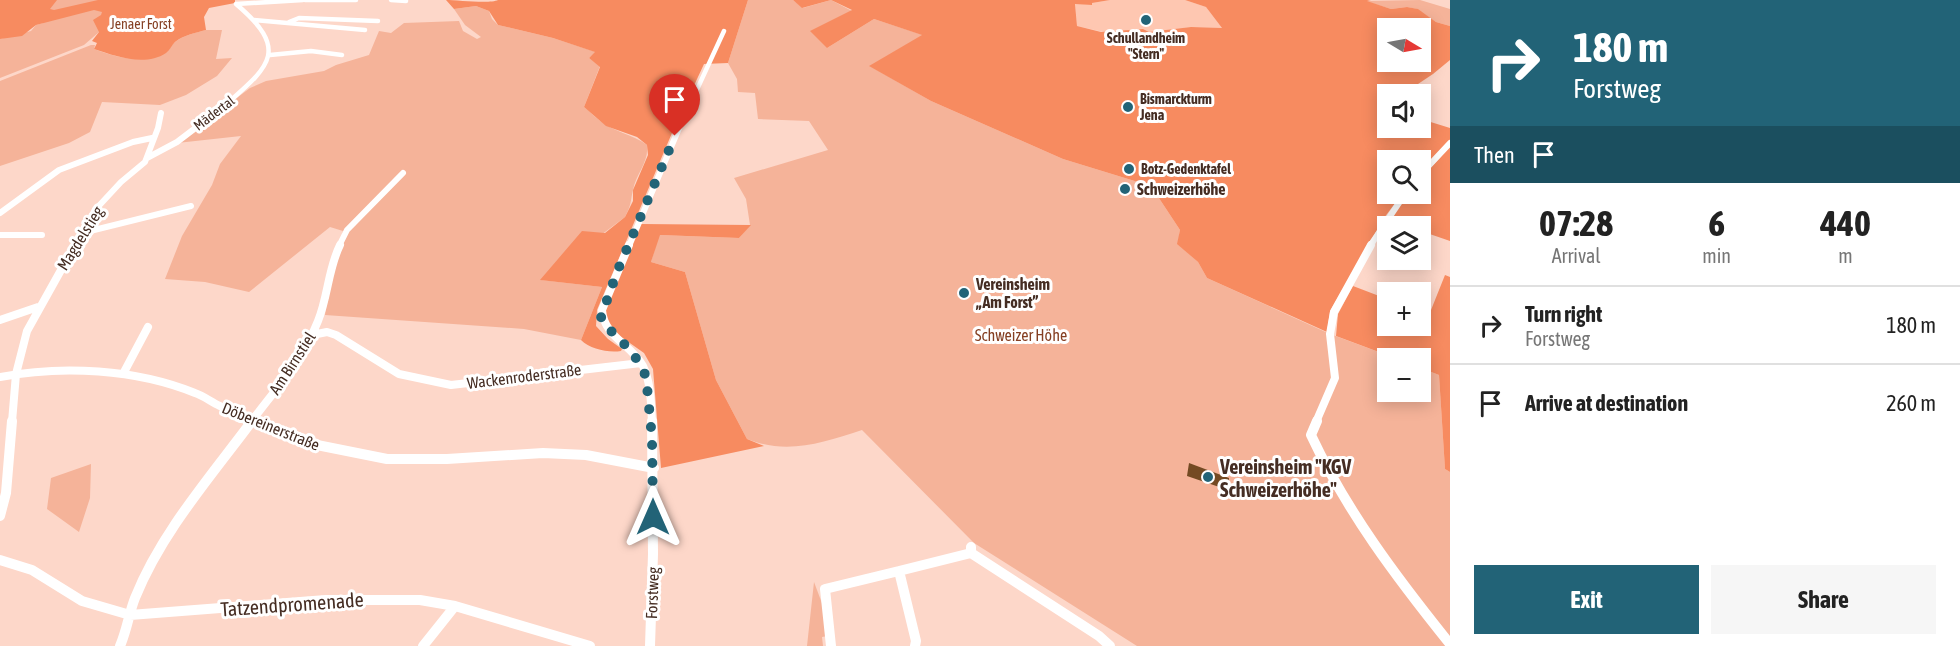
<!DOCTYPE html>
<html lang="en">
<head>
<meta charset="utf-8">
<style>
  :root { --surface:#fff; --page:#f6f6f6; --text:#222; --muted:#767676; --line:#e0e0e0; --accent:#226377 }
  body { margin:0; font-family:"Asap Condensed",sans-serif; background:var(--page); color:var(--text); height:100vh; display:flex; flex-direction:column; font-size:22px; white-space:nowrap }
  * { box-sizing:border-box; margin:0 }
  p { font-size:20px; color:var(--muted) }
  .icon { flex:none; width:33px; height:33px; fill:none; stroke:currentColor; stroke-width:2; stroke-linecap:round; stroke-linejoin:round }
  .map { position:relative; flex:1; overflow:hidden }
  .sheet { display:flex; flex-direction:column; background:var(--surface); width:510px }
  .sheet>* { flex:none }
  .top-card { background:#226377; color:#fff; overflow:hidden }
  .needle { width:39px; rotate:100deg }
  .fabs { position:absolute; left:1377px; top:18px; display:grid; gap:12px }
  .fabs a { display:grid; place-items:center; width:54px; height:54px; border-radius:0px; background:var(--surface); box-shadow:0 3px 15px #0003; font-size:30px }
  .pin { position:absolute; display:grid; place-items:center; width:51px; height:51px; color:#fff; margin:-62px -26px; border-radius:50% 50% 50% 0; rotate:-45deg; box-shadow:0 0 6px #0007 }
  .pin .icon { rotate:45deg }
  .me { position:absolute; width:66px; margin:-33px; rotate:0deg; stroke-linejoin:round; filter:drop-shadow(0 0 4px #0008) }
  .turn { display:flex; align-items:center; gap:21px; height:126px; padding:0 24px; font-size:27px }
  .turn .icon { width:78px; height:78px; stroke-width:2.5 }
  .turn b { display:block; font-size:42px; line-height:51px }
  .then { display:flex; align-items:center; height:57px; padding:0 24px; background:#0003; gap:12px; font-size:22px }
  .eta { display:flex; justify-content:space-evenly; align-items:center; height:102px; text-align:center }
  .eta b { font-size:36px; font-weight:700; line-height:42px }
  .button { display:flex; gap:12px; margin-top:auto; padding:12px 24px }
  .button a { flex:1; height:69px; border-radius:0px; background:var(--accent); color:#fff; font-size:24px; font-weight:700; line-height:69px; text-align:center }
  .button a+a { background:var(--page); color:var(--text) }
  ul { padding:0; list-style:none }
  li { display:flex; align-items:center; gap:18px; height:78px; padding:0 24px; border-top:2px solid var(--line) }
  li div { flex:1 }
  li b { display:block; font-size:22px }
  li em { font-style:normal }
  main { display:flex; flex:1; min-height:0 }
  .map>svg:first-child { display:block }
  .built { fill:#fec7b1 }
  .green { fill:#f5b399 }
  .forest { fill:#f78b60; fill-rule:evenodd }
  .building { fill:#744a23 }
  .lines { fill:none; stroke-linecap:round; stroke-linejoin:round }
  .minor-far3 { stroke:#fff; stroke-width:4.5 }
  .minor-far2 { stroke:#fff; stroke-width:6 }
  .minor-far1 { stroke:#fff; stroke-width:8 }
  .minor { stroke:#fff; stroke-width:10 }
  .route { stroke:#226377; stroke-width:10; stroke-dasharray:0 18 }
  .poi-dot { fill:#226377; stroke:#fff; stroke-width:2 }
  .labels { text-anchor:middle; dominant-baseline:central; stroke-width:6; stroke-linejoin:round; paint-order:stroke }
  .far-park-label { font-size:14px; fill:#853f22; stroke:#fff }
  .far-poi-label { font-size:14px; font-weight:bold; fill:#452d23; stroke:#fff; text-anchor:start }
  .far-street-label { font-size:14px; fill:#452d23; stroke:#fff }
  .poi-label { font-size:16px; font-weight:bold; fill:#452d23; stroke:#fff; text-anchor:start }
  .street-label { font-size:16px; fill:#452d23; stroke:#fff }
  .park-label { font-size:16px; fill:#853f22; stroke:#fff }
  .near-poi-label { font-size:20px; font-weight:bold; fill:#452d23; stroke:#fff; text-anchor:start }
  .near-street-label { font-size:20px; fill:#452d23; stroke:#fff }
</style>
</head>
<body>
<main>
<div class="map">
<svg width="1450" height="646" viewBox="0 0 1450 646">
  <rect width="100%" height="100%" fill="#fdd7c9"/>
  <path class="built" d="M1110,0H1185L1206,7L1222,28L1191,27L1149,32L1143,29L1108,33L1077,26L1075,3L1092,5V3Z"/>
  <path class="green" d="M0,0H223L99,32L84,45L0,78V39L31,31L36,25L43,23Z
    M748,0H793L803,8L831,0L852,11L827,48L874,19L923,35L870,66L931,101L1063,159L1151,186L1180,230L1178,244L1198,262L1207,278L1330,334L1395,358H1388V392H1420L1421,368L1439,375L1445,469L1450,472V646H1137L974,543L862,430C822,443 787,455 747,439L716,380L685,272L651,262L659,235L739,238L750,225L746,199L734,178L828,150L809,121L758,119L755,93L738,92L737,79L728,63Z
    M1420,0L1450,9V26L1436,22L1417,9L1407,7L1391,9L1365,1Z
    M476,6L489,11L492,19L498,25L553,38L596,52L589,58L600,66L584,107C590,111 593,116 599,120C613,132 633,134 647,145C649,163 636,173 633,190C630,203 632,203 625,217L541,280L602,287L581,340L524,329L325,315L328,291L343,231L330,227L249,292L205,282L165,279L182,236L212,185L220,164L241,136L177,143L250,88L266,81L324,71L336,65L369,55L379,31L391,33L404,23L459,21L463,31L477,39L481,37L465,25L454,9Z
    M206,30H222L216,59L232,58L217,76L186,95L160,105L102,102L90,132L69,143L0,166V81L91,45H95L94,49C116,57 142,65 165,53C169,51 171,46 174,43C183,35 195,33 206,30Z
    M91,464L90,498L79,532L47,509L51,478Z
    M814,582L823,606L827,636L822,637L823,646H807Z"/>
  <path class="forest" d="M0,0H57L50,9L54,10L98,0H235V3L209,8L204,17L206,30C195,33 184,35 175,42C172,45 170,50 166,53C145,67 115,56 94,49L97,43L92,41L99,32L93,20L101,15L102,12L94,10L36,25L22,36L0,39Z
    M446,0C457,0 490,4 498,0H748L728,63L704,64L672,133L597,310L596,326L608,339L622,349L621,351C608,353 590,349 581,340L602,287L540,280L582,231L605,233L625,217L633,201V190L648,155L647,145L637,137L606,126L584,107L600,67L589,58L595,52L553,38L498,25L489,11L476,6L454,9Z
    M793,0H1110L1092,3V5L1075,4L1077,26L1101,32L1143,29L1149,32L1191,27L1222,28L1206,7L1185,0H1371L1367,1L1391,9L1407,7L1418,9L1436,22L1450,26V60L1433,74L1403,94H1388L1387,105L1385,107L1387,108L1388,128H1420L1421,119L1450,128V140L1421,171L1420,160H1388V194H1402L1384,218L1330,311L1327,332L1207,278L1198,262L1177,244L1180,230L1151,186L1063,159L931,101L869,66L922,35L874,19L827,48L810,31L852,10L831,0L802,8ZM1388,28H1420V62H1388Z
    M1450,146V241L1421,231L1420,226H1408L1389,220L1409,194H1420L1421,179Z
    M641,224L751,225L739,238L660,235L651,262L685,272L716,380L747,439L764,446L661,468L653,369L644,353L617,334L604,316L609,298Z
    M1445,275L1450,277V472L1445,469L1439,375L1421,368L1420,358H1395L1336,336L1338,314L1353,286L1387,299L1388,326H1420L1421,312L1429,315Z"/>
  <path class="building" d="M1189,463L1229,478L1228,490L1187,476Z"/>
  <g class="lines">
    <path class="minor-far3" d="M305,0H356
      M391,0L406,1
      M236,4L303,0
      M254,20L365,30
      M289,22L299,18L378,21
      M270,55L311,51L342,55
      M221,109C267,68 293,52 236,4
      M688,109L724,31"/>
    <path class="minor-far2" d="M147,158L177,142L223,107
      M1420,175L1450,143
      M0,213L59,170L133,142L152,138
      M82,233L191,206
      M0,235H42
      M74,246L95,210L121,182L145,162L158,128L161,113
      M339,246L347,230L403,173
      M629,246L688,107
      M1370,246L1405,194"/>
    <path class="minor-far1" d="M629,245L602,310C604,337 631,344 643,366C651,382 651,405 652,422
      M0,320L38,307
      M312,335L327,332L336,335L399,374L451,385L641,363
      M123,374L148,327
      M0,377C62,365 136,369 195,393C204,396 211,402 220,406C232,412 245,417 258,422
      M12,422L16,374L27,331L75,245
      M251,422C275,390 303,359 318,321C328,297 328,269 340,245
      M1316,422L1335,378L1330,334L1334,312L1371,245"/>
    <path class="minor" d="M254,421L307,443L387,459H447L543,453L586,455L654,468
      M1317,421L1311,435C1347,512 1397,578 1450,644
      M0,516L6,493L12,421
      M971,547V553L1099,636L1110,646
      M0,560L32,570L82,601L130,615L326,600H420L455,606L590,646
      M120,646C127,630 129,613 135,598C161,533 211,476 252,421
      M423,646L455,606
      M650,646L653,554L652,421
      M831,646L825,589L899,571
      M915,646L916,641L899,571L971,553"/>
  </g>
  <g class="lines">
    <path class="route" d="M653,517L652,438L646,376L633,353L604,324L601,317L617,272L675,136"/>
  </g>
  <g class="poi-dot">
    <circle cx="1146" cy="20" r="6"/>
    <circle cx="1128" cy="107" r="6"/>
    <circle cx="1129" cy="169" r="6"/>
    <circle cx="1125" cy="189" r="6"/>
    <circle cx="964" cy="293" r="6"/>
    <circle cx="1208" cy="477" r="6"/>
  </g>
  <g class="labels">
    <g class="far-park-label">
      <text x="141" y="24">Jenaer Forst</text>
    </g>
    <g class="far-poi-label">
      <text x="1146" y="38" text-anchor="middle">Schullandheim<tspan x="1146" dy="16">"Stern"</tspan></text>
      <text x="1140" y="99">Bismarckturm<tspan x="1140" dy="16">Jena</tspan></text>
      <text x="1141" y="169">Botz-Gedenktafel</text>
    </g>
    <g class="far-street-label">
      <text transform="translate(214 113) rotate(-37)">Mädertal</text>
    </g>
    <g class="poi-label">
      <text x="1137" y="189">Schweizerhöhe</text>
      <text x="976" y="284">Vereinsheim<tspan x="976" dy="18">„Am Forst”</tspan></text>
    </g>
    <g class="street-label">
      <text transform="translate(80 238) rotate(-58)">Magdelstieg</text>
      <text transform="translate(292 363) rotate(-57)">Am Birnstiel</text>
      <text transform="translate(524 376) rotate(-7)">Wackenroderstraße</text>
      <text transform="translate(271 426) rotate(22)">Döbereinerstraße</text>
      <text transform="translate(652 593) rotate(-88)">Forstweg</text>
    </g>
    <g class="park-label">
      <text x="1021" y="335">Schweizer Höhe</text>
    </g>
    <g class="near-poi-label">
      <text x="1220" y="466">Vereinsheim "KGV<tspan x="1220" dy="23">Schweizerhöhe"</tspan></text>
    </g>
    <g class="near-street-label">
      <text transform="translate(292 604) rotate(-4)">Tatzendpromenade</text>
    </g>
  </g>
</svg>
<div class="fabs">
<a><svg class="needle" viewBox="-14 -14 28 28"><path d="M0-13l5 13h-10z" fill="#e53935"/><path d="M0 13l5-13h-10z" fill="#767676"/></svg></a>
<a><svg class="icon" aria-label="sound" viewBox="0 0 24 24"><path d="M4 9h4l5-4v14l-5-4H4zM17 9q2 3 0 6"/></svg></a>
<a><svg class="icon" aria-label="search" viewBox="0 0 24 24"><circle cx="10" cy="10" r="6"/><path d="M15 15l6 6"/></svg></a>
<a><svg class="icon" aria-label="layers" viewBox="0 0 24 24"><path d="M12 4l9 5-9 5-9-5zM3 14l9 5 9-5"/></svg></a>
<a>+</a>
<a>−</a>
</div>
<div class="pin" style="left:675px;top:136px;background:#d93025"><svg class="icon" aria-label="arrive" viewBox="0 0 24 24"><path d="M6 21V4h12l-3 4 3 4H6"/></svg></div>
<svg class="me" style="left:653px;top:517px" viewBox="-20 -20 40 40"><path d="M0-17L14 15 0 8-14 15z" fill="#226377" stroke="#fff" stroke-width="4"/></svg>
</div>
<section class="sheet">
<div class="top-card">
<div class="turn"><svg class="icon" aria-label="right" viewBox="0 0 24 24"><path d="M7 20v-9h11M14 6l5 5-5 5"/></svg><div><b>180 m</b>Forstweg</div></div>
<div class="then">Then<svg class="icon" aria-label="arrive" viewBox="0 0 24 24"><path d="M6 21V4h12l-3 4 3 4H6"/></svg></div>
</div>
<div class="eta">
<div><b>07:28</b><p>Arrival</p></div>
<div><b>6</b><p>min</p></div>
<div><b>440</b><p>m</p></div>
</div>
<ul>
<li><svg class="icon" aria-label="right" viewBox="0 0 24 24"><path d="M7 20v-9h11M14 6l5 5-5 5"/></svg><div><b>Turn right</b><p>Forstweg</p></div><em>180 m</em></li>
<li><svg class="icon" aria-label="arrive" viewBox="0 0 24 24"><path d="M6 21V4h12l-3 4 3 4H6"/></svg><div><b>Arrive at destination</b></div><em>260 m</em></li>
</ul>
<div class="button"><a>Exit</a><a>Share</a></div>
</section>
</main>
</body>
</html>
